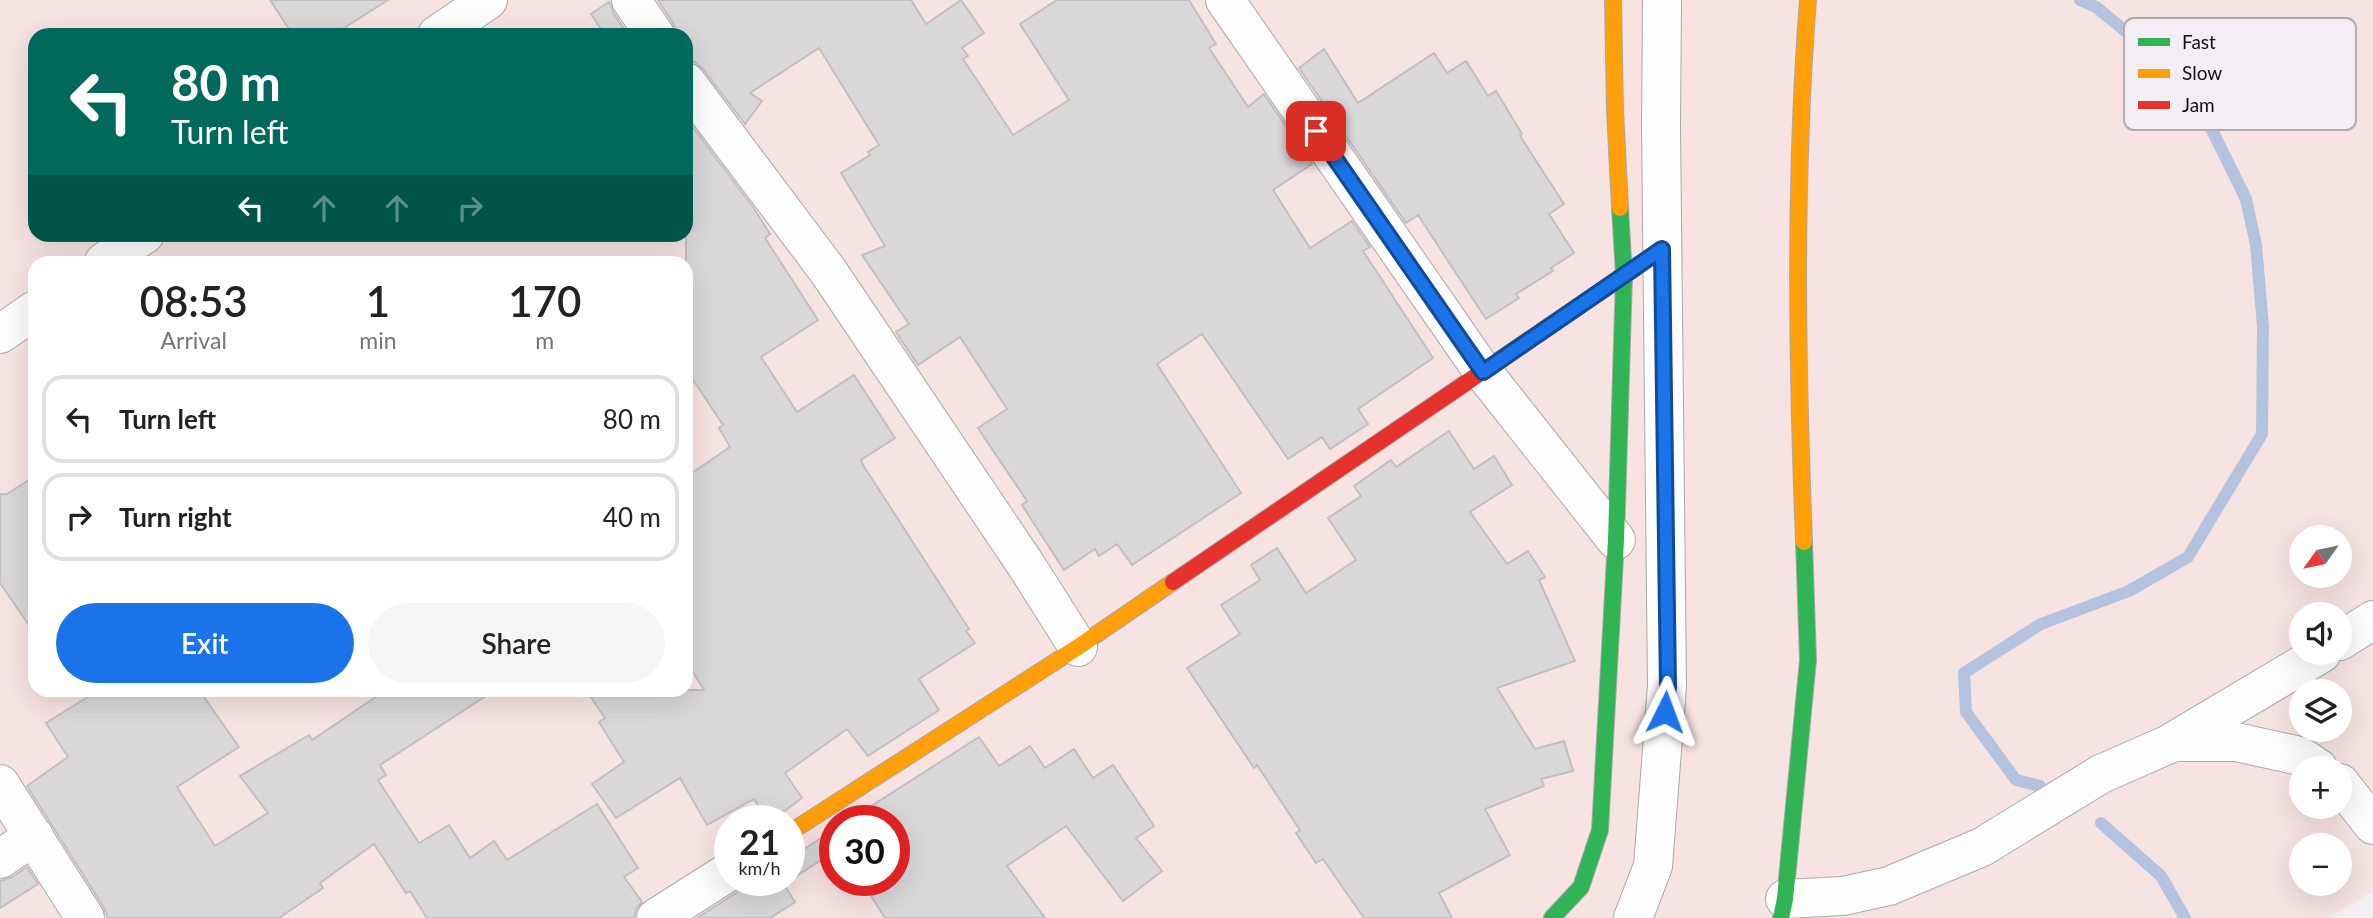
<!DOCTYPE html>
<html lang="en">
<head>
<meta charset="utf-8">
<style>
  :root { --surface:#fff; --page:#f6f6f6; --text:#222; --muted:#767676; --line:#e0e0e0; --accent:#1a73e8 }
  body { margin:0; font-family:Lato,sans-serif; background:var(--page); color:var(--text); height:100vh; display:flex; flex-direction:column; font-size:26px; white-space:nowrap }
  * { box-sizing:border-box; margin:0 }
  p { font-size:23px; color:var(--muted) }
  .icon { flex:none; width:38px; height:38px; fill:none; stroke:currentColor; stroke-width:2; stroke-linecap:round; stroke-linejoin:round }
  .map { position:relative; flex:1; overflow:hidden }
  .drawer { position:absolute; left:28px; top:256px; width:665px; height:441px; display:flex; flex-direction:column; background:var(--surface); border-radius:21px; box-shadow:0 7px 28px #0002 }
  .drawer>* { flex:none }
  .guide { position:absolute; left:28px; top:28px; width:665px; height:214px; border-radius:21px; box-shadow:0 7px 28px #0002; background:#00695c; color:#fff; overflow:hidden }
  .needle { width:46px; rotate:237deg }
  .fabs { position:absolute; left:2289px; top:525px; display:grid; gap:14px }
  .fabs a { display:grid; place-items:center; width:63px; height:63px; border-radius:50%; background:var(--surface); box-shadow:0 7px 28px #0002; font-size:35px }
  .speed { position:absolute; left:714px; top:805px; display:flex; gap:14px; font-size:35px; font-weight:700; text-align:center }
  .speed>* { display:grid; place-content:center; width:91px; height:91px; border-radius:50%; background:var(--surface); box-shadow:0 7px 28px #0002; line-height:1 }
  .speed small { font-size:18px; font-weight:400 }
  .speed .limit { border:10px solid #d22; background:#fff; color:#111 }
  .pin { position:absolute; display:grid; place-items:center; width:60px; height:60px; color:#fff; margin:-30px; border-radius:14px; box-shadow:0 4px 10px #0006 }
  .me { position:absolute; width:77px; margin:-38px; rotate:3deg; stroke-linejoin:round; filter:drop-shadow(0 0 5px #0008) }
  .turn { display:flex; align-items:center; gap:24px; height:147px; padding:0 28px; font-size:32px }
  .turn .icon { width:91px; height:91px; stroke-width:2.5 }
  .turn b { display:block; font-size:49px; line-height:60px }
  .lanes { display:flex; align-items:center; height:66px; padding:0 28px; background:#0003; justify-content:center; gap:35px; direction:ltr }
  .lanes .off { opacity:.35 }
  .eta { display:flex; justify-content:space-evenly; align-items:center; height:119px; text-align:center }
  .eta b { font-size:42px; font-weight:600; line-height:49px }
  .button { display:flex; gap:14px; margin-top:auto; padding:14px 28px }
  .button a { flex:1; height:80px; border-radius:42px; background:var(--accent); color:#fff; font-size:28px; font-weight:600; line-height:80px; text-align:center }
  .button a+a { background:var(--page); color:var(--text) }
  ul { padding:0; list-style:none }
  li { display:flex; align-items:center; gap:21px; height:88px; margin:0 14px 10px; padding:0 14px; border:4px solid var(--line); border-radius:21px }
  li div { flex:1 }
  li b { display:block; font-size:26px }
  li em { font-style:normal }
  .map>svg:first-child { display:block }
  .green { fill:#f7e3e2; fill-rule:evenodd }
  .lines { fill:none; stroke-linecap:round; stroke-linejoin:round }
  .stream { stroke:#b2c2df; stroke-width:12 }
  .building { fill:#dad7d9; stroke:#c2bfc2; stroke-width:2 }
  .street-casing { stroke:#aba9ab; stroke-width:40 }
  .fast-casing { stroke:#aba9ab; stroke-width:18 }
  .slow-casing { stroke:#aba9ab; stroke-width:18 }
  .jam-casing { stroke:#aba9ab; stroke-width:18 }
  .street { stroke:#fdfdfd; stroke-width:38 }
  .fast { stroke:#30b455; stroke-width:16 }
  .slow { stroke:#ff9f0a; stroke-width:16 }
  .jam { stroke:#e5322d; stroke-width:16 }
  .route-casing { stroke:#114b97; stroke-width:18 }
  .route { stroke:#1a73e8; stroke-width:12 }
  .key { fill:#f4eef4; stroke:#b0acb0; stroke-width:2 }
  .key-label { font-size:19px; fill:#131113 }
</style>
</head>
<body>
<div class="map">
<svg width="2373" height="918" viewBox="0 0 2373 918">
  <rect width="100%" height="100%" fill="#f3eff3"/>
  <path class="green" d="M0,0H2373V891L2329,918H0ZM35,35H686V234H35ZM35,262H686V690H35ZM2301,537H2340V576H2301ZM2301,614H2340V653H2301ZM2301,691H2340V730H2301ZM2301,768H2340V807H2301ZM730,821H789V880H730ZM835,821H894V880H835ZM2301,845H2340V884H2301Z"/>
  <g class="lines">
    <path class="stream" d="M2040,786L2016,780L1966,712L1964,673L2041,624L2129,591L2188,557L2262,434L2263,326L2256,245L2246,199L2212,130L2156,56L2096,7L2080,0
      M2101,823L2161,876L2185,918"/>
  </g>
  <path class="building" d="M270,0H388L333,35H293Z
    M658,0H911L926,24L961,0L984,33L962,48L968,56L963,59L1013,135L1069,100L1020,24L1057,0H1189L1216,44L1209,48L1248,107L1264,94L1312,164L1273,190L1310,248L1352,221L1370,247L1363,251L1433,358L1358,409L1368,424L1330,449L1322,437L1288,459L1202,334L1157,364L1241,493L1132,565L1117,544L1099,556L1095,549L1064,570L1022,505L1027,501L978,428L1007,409L960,337L918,365L896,332L909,324L862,255L885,246L841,173L870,155L868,152L879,145L819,48L750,93L762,101L745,124L703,69L695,62L686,61V35H677L673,23Z
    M609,2L613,12L628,35H605L591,14Z
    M1324,49L1358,103L1434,53L1447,73L1466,61L1488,96L1496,91L1522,134L1520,136L1564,204L1549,214L1574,253L1551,268L1553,271L1516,294L1519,298L1486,319L1418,215L1406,223L1299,68Z
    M686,118L753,207L770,234L765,238L818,320L761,357L797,412L854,375L895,438L861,460L863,465L969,629L966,631L975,643L919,679L939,710L868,756L847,729L785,773L802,798L771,821H768L754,799L707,825L680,778L616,818L592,784L624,762L599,722L605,718L586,690H704L686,661V477L730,447L719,428L723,425L686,369Z
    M1449,431L1474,469L1494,456L1512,485L1470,512L1507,564L1528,551L1545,577L1539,580L1575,661L1497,688L1535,749L1564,741L1573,771L1541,779L1544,786L1485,809L1510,855L1439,893L1452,918H1364L1323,859L1316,863L1296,833L1300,830L1257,765L1254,768L1187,668L1240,634L1221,605L1260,580L1251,565L1277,548L1306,593L1356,560L1328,518L1361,496L1354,486L1391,460L1396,467Z
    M35,476V634L0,583V494H7Z
    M99,690H199L239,747L177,787L215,846L268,813L240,776L309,735L312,740L386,690H495L380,765L386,775L378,780L419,843L449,825L470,858L494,841L507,860L597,804L638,868L624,877L642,902L636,909L634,918H427L410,891L406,893L374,844L320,883L323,888L279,918H108L103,906L27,786L68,757L46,723Z
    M979,737L999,766L1030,746L1045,768L1074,749L1093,778L1113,765L1154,826L1136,838L1162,871L1123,901L1066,826L1007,866L1045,918H885L861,880H894V821H848Z
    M826,835L835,851L789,881V855L801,851Z
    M27,867L38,884L0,908V881L12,877Z
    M750,880H781L795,902L770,918H697L742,889Z"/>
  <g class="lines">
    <defs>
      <path id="street" d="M631,0L655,35
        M1225,0L1483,372L1616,540
        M437,35L488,0
        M686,82L828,271L1026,565L1078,647
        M104,262L145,234
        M0,334L35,310
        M2340,641L2373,620
        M2174,741L2322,653
        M2340,783L2373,825
        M0,784L85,918
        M0,859L34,836
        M1785,899L1843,896L1889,886L1982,847L2101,774L2174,742H2236L2300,756L2318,768
        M656,918L730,871
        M1633,918L1653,866L1667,686L1661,126L1662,0"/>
      <path id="fast" d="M1552,918L1581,887L1600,830L1616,540L1624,275L1620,208
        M1781,918L1785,899L1808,660L1804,542"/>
      <path id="slow" d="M1613,0L1615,110L1620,208
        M1548,327L1663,249
        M1804,542C1797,361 1794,180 1808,0
        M789,833L1078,647L1173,582"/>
      <path id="jam" d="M1173,582L1548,327"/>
    </defs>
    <use href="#street" class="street-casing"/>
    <use href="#fast" class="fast-casing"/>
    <use href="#slow" class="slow-casing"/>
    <use href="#jam" class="jam-casing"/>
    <use href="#street" class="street"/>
    <use href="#fast" class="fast"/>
    <use href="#slow" class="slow"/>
    <use href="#jam" class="jam"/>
  </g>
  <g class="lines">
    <defs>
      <path id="route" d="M1316,131L1483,372L1662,249L1668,687L1665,712"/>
    </defs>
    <use href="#route" class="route-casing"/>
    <use href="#route" class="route"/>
  </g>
  <rect x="2124" y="18" width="232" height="112" rx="10" class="key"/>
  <rect x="2138" y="38" width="32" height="8" fill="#30b455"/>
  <rect x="2138" y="69" width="32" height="9" fill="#ff9f0a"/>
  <rect x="2138" y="101" width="32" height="8" fill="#e5322d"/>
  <g class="key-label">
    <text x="2182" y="49">Fast</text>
    <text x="2182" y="80">Slow</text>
    <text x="2182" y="112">Jam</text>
  </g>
</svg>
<div class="fabs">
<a><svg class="needle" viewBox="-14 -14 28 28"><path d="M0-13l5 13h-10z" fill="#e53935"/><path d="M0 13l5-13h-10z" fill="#767676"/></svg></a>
<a><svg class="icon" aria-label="sound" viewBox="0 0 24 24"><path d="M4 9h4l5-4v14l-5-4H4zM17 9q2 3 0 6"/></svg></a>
<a><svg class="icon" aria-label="layers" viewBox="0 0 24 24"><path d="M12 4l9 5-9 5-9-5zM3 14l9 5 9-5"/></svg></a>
<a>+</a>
<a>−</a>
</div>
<div class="speed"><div>21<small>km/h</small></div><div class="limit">30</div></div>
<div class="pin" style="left:1316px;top:131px;background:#d93025"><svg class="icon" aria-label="arrive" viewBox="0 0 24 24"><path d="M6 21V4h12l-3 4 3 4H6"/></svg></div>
<svg class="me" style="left:1665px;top:712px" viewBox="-20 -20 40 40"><path d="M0-17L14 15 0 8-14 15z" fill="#1a73e8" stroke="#fff" stroke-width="4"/></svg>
<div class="guide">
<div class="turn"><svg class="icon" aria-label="left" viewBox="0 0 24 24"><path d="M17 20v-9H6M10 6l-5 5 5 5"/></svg><div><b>80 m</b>Turn left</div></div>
<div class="lanes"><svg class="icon" aria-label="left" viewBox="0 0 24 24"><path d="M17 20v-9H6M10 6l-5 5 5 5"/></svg><svg class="icon off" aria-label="ahead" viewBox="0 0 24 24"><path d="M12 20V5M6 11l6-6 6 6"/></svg><svg class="icon off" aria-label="ahead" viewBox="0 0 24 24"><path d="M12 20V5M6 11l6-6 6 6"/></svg><svg class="icon off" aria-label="right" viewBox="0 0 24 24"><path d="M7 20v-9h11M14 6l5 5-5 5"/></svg></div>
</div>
<section class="drawer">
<div class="eta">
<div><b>08:53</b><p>Arrival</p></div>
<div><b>1</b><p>min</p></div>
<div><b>170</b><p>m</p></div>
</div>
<ul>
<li><svg class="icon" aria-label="left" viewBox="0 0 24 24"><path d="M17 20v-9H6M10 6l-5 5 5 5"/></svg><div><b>Turn left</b></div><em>80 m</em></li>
<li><svg class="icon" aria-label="right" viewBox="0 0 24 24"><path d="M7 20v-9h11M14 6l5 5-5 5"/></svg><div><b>Turn right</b></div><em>40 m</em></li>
</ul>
<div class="button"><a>Exit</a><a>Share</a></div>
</section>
</div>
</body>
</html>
